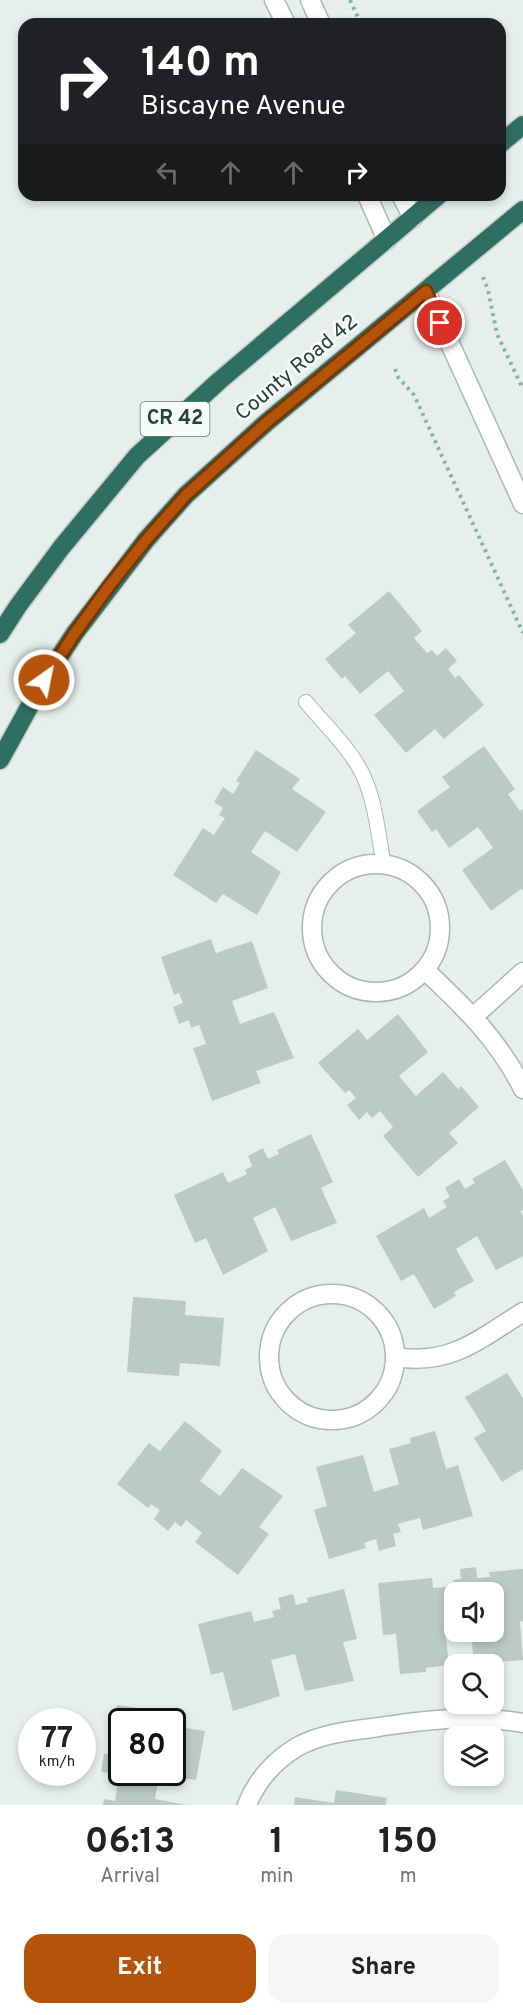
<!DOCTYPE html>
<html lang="en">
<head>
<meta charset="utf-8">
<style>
  :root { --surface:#fff; --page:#f6f6f6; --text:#222; --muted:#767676; --accent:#b45309 }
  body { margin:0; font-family:Overpass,sans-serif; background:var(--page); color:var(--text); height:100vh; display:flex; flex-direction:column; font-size:22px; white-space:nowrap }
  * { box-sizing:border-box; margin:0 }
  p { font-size:20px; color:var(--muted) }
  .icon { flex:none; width:33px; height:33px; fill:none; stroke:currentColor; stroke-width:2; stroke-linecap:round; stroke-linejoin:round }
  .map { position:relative; height:1805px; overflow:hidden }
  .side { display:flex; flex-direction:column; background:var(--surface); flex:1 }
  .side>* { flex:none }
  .banner { position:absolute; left:18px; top:18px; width:488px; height:183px; border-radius:18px; box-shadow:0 3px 9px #0003; background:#202124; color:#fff; overflow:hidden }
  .buttons { position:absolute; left:444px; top:1582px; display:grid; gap:12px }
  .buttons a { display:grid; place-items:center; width:60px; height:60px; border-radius:12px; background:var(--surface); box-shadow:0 3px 9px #0003; font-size:30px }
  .speed { position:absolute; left:18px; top:1708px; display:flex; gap:12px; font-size:30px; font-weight:700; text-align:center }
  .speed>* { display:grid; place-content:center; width:78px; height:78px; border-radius:50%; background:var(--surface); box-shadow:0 3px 9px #0003; line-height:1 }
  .speed small { font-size:15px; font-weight:400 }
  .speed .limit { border:3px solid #111; border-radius:9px; background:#fff; color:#111 }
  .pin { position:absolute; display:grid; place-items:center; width:51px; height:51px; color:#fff; margin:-26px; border:3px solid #fff; border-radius:50%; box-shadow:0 2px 6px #0007 }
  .me { position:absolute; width:66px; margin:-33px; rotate:33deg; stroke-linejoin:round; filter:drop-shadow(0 0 4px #0008) }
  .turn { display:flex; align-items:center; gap:21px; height:126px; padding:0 24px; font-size:27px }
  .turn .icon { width:78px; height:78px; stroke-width:2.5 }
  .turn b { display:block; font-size:42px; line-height:51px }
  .lanes { display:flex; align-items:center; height:57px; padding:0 24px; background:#0003; justify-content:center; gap:30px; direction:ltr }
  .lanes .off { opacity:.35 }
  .eta { display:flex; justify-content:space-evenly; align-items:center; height:102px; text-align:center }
  .eta b { font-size:36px; font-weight:700; line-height:42px }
  .button { display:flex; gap:12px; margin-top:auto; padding:12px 24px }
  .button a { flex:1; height:69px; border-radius:18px; background:var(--accent); color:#fff; font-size:24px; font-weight:700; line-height:69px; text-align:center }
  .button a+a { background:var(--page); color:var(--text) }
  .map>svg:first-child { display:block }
  .building { fill:#bbcac4 }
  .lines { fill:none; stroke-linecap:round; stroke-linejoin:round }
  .lane-casing { stroke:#a8b8b2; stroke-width:16 }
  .street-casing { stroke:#a8b8b2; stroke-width:21 }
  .secondary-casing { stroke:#a4bbb3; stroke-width:21 }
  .highway-casing { stroke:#c2cac8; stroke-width:21 }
  .path { stroke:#86b3a5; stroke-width:4; stroke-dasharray:3 4.5; stroke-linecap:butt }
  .lane { stroke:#fff; stroke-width:14 }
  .street { stroke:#fff; stroke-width:18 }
  .secondary { stroke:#fff; stroke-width:18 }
  .highway { stroke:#2f6f62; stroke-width:18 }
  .route-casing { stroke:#753606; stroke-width:15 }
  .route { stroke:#b45309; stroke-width:10 }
  .labels { text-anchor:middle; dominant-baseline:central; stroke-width:5; stroke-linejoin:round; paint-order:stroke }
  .shield { fill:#f7fbf9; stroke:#637a73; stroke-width:1.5 }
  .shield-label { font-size:20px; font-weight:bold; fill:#24423a }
  .street-label { font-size:21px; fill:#24423a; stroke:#f7fbf9 }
</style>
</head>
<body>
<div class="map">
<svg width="523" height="1805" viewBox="0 0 523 1805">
  <rect width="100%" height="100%" fill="#e6efeb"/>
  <path class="building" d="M389,591L422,631L414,638L427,653L432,650L437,656L446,648L457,661L448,669L455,678L459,675L484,705L444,739L435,729L406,753L374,715L404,691L388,671L360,694L345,676L342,679L325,659L356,633L348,625Z
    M484,746L515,789L508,794L520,811L523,809V891L521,889L491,911L462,870L493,848L478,827L449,848L436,829L432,832L417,811L450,787L442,777Z
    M256,750L300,779L292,789L326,812L297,852L265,831L251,852L281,872L257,915L223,894L216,903L173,875L203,828L214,835L225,818L219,815L223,808L214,802L223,787L233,794L240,783L236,781Z
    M211,939L216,953L252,941L268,988L232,1001L240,1024L274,1012L294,1058L256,1071L261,1083L212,1101L193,1048L206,1044L199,1025L191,1028L189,1020L179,1024L173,1007L183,1003L179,993L174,995L161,957Z
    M398,1014L428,1052L399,1076L416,1096L443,1072L458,1089L461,1086L479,1107L449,1133L458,1143L418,1177L383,1136L393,1127L380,1111L372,1118L367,1112L359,1120L347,1105L356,1098L349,1090L345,1093L318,1063L358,1029L367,1040Z
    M311,1134L333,1182L321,1188L337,1223L291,1241L275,1207L253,1218L268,1251L223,1275L206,1238L195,1243L174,1195L223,1172L228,1183L247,1174L245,1170L252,1166L248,1156L263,1148L268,1159L279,1154L277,1150Z
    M505,1160L523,1190V1210L520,1211L523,1216V1256L496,1270L477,1236L456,1249L474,1281L454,1292L456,1296L434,1309L414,1274L401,1281L376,1236L424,1208L429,1218L447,1207L443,1201L450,1197L445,1188L459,1179L465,1189L475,1183L472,1179Z
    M133,1297L186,1301L185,1315L224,1318L220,1366L180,1363L179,1376L127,1372Z
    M507,1373L523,1398V1469L502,1482L474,1438L486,1431L465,1397Z
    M185,1421L222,1451L200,1481L220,1496L242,1468L283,1496L259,1527L269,1534L238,1575L195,1542L202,1533L186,1520L181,1527L175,1522L168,1531L154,1519L160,1510L151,1504L148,1508L117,1484L149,1443L160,1451Z
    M435,1431L446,1469L458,1465L473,1516L423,1530L420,1518L398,1524L401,1532L393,1534L396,1546L379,1551L376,1539L364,1543L366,1548L329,1559L314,1510L327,1506L316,1467L363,1455L374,1492L399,1484L389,1449L411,1443L410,1438Z
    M476,1567L477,1578L490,1577L489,1572L523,1569V1621L520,1622L523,1660L474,1664L471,1632H494V1593H454V1629H445L449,1665L426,1668V1672L400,1674L396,1634L383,1635L378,1583L432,1578L433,1588L454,1586L453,1580L461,1579L460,1569Z
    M344,1589L357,1639L343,1642L354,1681L305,1691L295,1654L271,1660L280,1696L233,1711L223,1672L211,1675L198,1624L251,1611L254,1622L274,1617L272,1611L281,1609L278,1598L293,1594L296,1605L308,1602L307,1598Z
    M117,1705L167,1712L166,1722H122V1773H172V1726L205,1731L196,1780L159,1775L155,1799L187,1805H103L104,1799L115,1801L118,1781L111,1780L112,1773L101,1772L104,1754L114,1755L116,1743H111Z
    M336,1790L387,1798L386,1805H294L295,1797L334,1803Z"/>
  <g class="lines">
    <defs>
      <path id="lane" d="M306,702C325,725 350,748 363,775C376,803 378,835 384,865"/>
      <path id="street" d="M312 928a64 64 0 1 1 128 0a64 64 0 1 1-128 0Z
        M425,970C465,1008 498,1039 523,1089
        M474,1016L523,972
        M269 1357a63 63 0 1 1 126 0a63 63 0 1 1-126 0Z
        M396,1357C450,1366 480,1339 523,1312
        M247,1805C256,1781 275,1760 297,1747C320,1734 347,1731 372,1728C423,1720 472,1714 523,1723"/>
      <path id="secondary" d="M274,0L286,24
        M310,0L321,24
        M367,195L387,240
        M401,195L413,218
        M426,291L523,504"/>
      <path id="highway" d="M500,144L523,125
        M0,634L18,606L61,548L137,456L219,381L439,195
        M0,760L44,680L75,633L146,540L186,495L267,422L523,210"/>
    </defs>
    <use href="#lane" class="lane-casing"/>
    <use href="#street" class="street-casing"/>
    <use href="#secondary" class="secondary-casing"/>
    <use href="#highway" class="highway-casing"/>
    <path class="path" d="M350,0L361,24
      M483,277L488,290L497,334L523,389
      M395,369L398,377L414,395L523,633"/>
    <use href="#lane" class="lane"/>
    <use href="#street" class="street"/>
    <use href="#secondary" class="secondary"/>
    <use href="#highway" class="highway"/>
  </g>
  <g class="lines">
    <defs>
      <path id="route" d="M44,680L75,633L110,585L146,540L186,495L267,422L426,291L440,323"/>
    </defs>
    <use href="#route" class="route-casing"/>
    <use href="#route" class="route"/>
  </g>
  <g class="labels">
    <rect class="shield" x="140.5" y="402" width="69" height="34" rx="4.5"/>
    <g class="shield-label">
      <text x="175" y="419">CR 42</text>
    </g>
    <g class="street-label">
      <text transform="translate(297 368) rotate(-40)">County Road 42</text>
    </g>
  </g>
</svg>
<div class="buttons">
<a><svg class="icon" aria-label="sound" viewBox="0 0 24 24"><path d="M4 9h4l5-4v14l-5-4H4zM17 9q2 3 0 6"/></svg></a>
<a><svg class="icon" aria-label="search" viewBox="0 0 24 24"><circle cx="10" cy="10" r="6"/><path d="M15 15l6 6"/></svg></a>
<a><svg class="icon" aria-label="layers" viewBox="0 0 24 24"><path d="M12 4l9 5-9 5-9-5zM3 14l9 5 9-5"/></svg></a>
</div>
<div class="speed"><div>77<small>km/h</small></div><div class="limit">80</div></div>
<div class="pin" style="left:440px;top:323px;background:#d93025"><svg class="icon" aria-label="arrive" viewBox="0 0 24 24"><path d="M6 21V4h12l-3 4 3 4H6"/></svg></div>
<svg class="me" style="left:44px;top:680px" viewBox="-20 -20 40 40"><circle r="17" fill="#b45309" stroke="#fff" stroke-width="3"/><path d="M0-11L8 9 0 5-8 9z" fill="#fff"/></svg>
<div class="banner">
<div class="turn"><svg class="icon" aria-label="right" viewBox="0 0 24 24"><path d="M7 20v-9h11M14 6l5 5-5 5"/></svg><div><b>140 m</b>Biscayne Avenue</div></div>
<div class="lanes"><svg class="icon off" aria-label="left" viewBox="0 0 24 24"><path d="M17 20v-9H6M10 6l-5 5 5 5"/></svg><svg class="icon off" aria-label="ahead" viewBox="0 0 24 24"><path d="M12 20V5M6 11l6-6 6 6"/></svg><svg class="icon off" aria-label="ahead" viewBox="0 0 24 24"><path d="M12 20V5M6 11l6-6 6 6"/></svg><svg class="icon" aria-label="right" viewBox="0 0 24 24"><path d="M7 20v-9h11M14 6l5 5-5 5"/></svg></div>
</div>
</div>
<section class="side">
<div class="eta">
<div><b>06:13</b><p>Arrival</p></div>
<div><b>1</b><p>min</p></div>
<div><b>150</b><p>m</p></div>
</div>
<div class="button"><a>Exit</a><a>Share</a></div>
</section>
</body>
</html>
